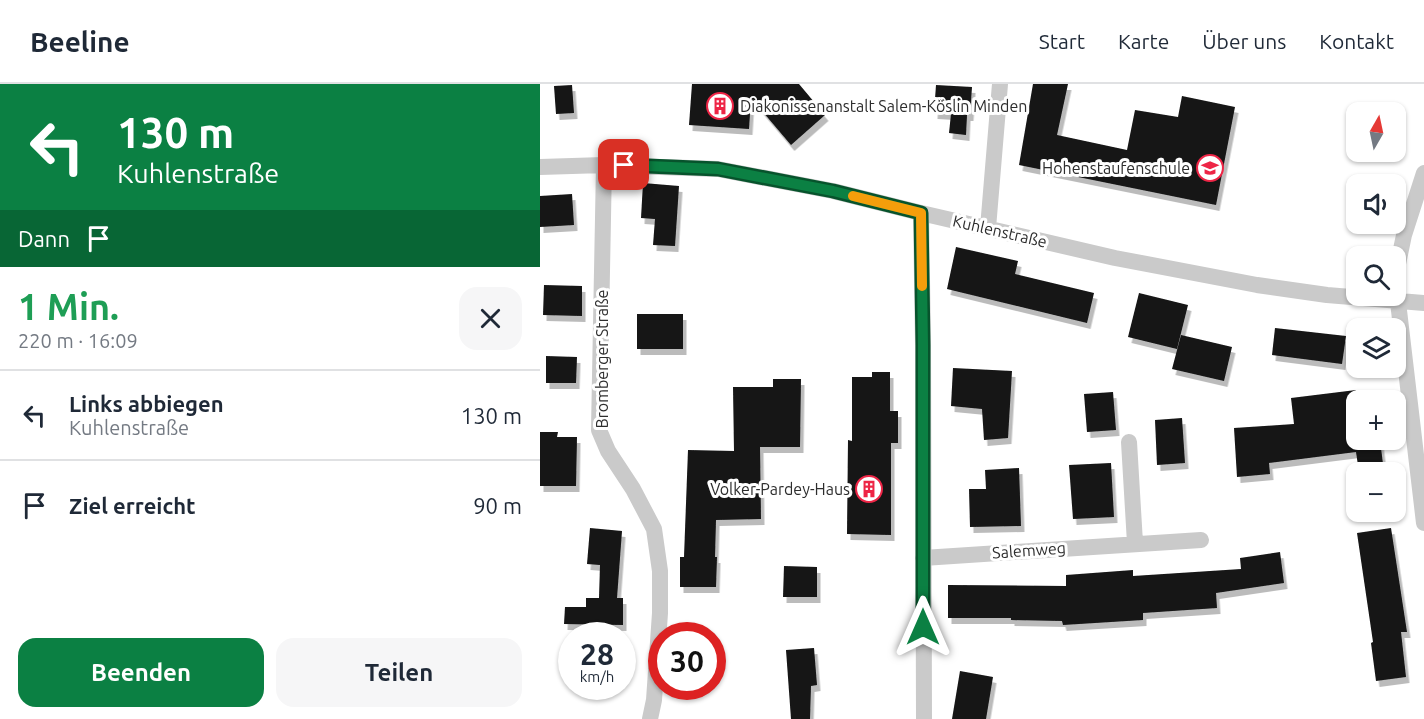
<!DOCTYPE html>
<html lang="de">
<head>
<meta charset="utf-8">
<style>
  :root { --surface:#fff; --page:#f6f6f7; --text:#1f2937; --muted:#747a83; --line:#e0e1e3; --accent:#0b8043 }
  body { margin:0; font-family:Ubuntu,sans-serif; background:var(--page); color:var(--text); height:100vh; display:flex; flex-direction:column; font-size:22px; white-space:nowrap }
  * { box-sizing:border-box; margin:0 }
  p { font-size:20px; color:var(--muted) }
  .icon { flex:none; width:33px; height:33px; fill:none; stroke:currentColor; stroke-width:2; stroke-linecap:round; stroke-linejoin:round }
  .map { position:relative; flex:1; overflow:hidden }
  .side { display:flex; flex-direction:column; background:var(--surface); width:540px }
  .side>* { flex:none }
  .hud { background:#0b8043; color:#fff; overflow:hidden }
  .needle { width:39px; rotate:9deg }
  .controls { position:absolute; left:806px; top:18px; display:grid; gap:12px }
  .controls a { display:grid; place-items:center; width:60px; height:60px; border-radius:12px; background:var(--surface); box-shadow:0 2px 4px #0004; font-size:30px }
  .speed { position:absolute; left:18px; top:538px; display:flex; gap:12px; font-size:30px; font-weight:700; text-align:center }
  .speed>* { display:grid; place-content:center; width:78px; height:78px; border-radius:50%; background:var(--surface); box-shadow:0 2px 4px #0004; line-height:1 }
  .speed small { font-size:15px; font-weight:400 }
  .speed .limit { border:9px solid #d22; background:#fff; color:#111 }
  .pin { position:absolute; display:grid; place-items:center; width:51px; height:51px; color:#fff; margin:-26px; border-radius:12px; box-shadow:0 3px 9px #0006 }
  .me { position:absolute; width:66px; margin:-33px; rotate:0deg; stroke-linejoin:round; filter:drop-shadow(0 0 4px #0008) }
  .turn { display:flex; align-items:center; gap:21px; height:126px; padding:0 18px; font-size:27px }
  .turn .icon { width:78px; height:78px; stroke-width:2.5 }
  .turn b { display:block; font-size:42px; line-height:51px }
  .then { display:flex; align-items:center; height:57px; padding:0 18px; background:#0003; gap:12px; font-size:22px }
  .round { display:grid; place-items:center; flex:none; width:63px; height:63px; border-radius:18px; background:var(--page) }
  .headline { display:flex; align-items:center; justify-content:space-between; height:102px; padding:0 18px }
  h1 { font-size:36px; font-weight:600; line-height:45px; color:#1e9e55 }
  .primary-button { display:flex; gap:12px; margin-top:auto; padding:12px 18px }
  .primary-button a { flex:1; height:69px; border-radius:18px; background:var(--accent); color:#fff; font-size:24px; font-weight:600; line-height:69px; text-align:center }
  .primary-button a+a { background:var(--page); color:var(--text) }
  ul { padding:0; list-style:none }
  li { display:flex; align-items:center; gap:18px; height:90px; padding:0 18px; border-top:2px solid var(--line) }
  li div { flex:1 }
  li b { display:block; font-size:22px }
  li em { font-style:normal }
  header { display:flex; align-items:center; gap:36px; box-sizing:border-box; height:84px; padding:0 30px; background:var(--surface); border-bottom:2px solid var(--line) }
  header strong { font-size:28px }
  nav { display:flex; gap:33px; margin-inline-start:auto; font-size:21px }
  main { display:flex; flex:1; min-height:0 }
  .map>svg:first-child { display:block }
  .building { fill:#141414; filter:url(#shadow) }
  .lines { fill:none; stroke-linecap:round; stroke-linejoin:round }
  .minor { stroke:#cacaca; stroke-width:16 }
  .route-casing { stroke:#07532c; stroke-width:15 }
  .route { stroke:#0b8043; stroke-width:10 }
  .slow { stroke:#f59e0b; stroke-width:10 }
  .labels { text-anchor:middle; dominant-baseline:central; stroke-width:6; stroke-linejoin:round; paint-order:stroke }
  .poi-label { font-size:16px; fill:#2d2d2d; stroke:#fff; text-anchor:end }
  .street-label { font-size:16px; fill:#2d2d2d; stroke:#fff }
</style>
</head>
<body>
<header>
<strong>Beeline</strong>
<nav><a>Start</a><a>Karte</a><a>Über uns</a><a>Kontakt</a></nav>
</header>
<main>
<section class="side">
<div class="hud">
<div class="turn"><svg class="icon" aria-label="left" viewBox="0 0 24 24"><path d="M17 20v-9H6M10 6l-5 5 5 5"/></svg><div><b>130 m</b>Kuhlenstraße</div></div>
<div class="then">Dann<svg class="icon" aria-label="arrive" viewBox="0 0 24 24"><path d="M6 21V4h12l-3 4 3 4H6"/></svg></div>
</div>
<div class="headline"><div><h1>1 Min.</h1><p>220 m · 16:09</p></div><a class="round"><svg class="icon" aria-label="close" viewBox="0 0 24 24"><path d="M6 6l12 12M18 6L6 18"/></svg></a></div>
<ul>
<li><svg class="icon" aria-label="left" viewBox="0 0 24 24"><path d="M17 20v-9H6M10 6l-5 5 5 5"/></svg><div><b>Links abbiegen</b><p>Kuhlenstraße</p></div><em>130 m</em></li>
<li><svg class="icon" aria-label="arrive" viewBox="0 0 24 24"><path d="M6 21V4h12l-3 4 3 4H6"/></svg><div><b>Ziel erreicht</b></div><em>90 m</em></li>
</ul>
<div class="primary-button"><a>Beenden</a><a>Teilen</a></div>
</section>
<div class="map">
<svg width="884" height="635" viewBox="0 0 884 635">
  <defs>
    <filter id="shadow"><feDropShadow dx="3.5" dy="6" stdDeviation="0" flood-color="#0004"/></filter>
  </defs>
  <rect width="100%" height="100%" fill="#fff"/>
  <path class="building" d="M152,0H259L285,31L251,61L211,14L209,45L149,41Z
    M493,0H528L517,51L587,66L595,26L638,33L642,12L695,23L676,121L479,81Z
    M32,1L34,29L16,30L14,2Z
    M396,1L432,3L430,31H427L426,51L409,49L411,30L394,29Z
    M103,99L139,102L135,162L113,161L115,135L101,134Z
    M32,110L34,141L0,143V112Z
    M416,163L478,177L475,190L554,209L547,239L407,205Z
    M4,201L42,202V232L3,231Z
    M599,209L648,221L637,265L588,253Z
    M97,230H143V265H97Z
    M735,244L806,252L802,280L732,271Z
    M641,251L692,263L684,297L632,285Z
    M6,272L37,273L36,299H6Z
    M413,284L472,287L468,354L444,356L442,325L411,322Z
    M332,288H350V327H358V359H351V451L307,450L308,356L312,357V293H332Z
    M233,295H261L260,363H220L221,435L176,436L175,473H177L176,503H140V473H144L148,366L194,367L193,303H233Z
    M816,306V356H840L844,388H819L816,368L729,379L730,390L697,393L694,344L754,340L751,314Z
    M573,308L576,346L547,348L544,310Z
    M642,334L645,379L617,381L615,336Z
    M0,348H18L17,353H37L36,402H0Z
    M571,379L574,433L533,435L529,381Z
    M479,384L481,442L430,443L429,405H446L445,386Z
    M50,444L82,447L77,514H83V541L24,540L25,523H46V514H59L60,481L47,480Z
    M851,444L867,548H861L866,593L836,597L831,559L833,558L817,449Z
    M740,468L744,499L676,509L677,524L603,529V536L523,541L522,537L471,536V534H408V501L526,502V491L593,486V492L701,485L700,474Z
    M244,482L277,483V513H243Z
    M274,564L277,601L271,602L270,635H251L246,566Z
    M420,587L453,593L446,635H412Z"/>
  <g class="lines">
    <path class="minor" d="M64,81L59,346L68,367L93,405L114,445L120,487V529L114,616L110,635
      M0,83L64,81L178,85L293,107L381,129L575,174L717,201L787,211L884,219
      M884,89L864,151L858,180V218L884,439
      M381,129L383,261L384,635
      M448,144L460,0
      M589,358L595,459
      M383,474L661,456"/>
  </g>
  <g class="lines">
    <defs>
      <path id="route" d="M84,81L178,85L293,107L381,129L383,261V543"/>
    </defs>
    <use href="#route" class="route-casing"/>
    <use href="#route" class="route"/>
    <path class="slow" d="M313,112L381,129L382,202"/>
  </g>
  <defs>
    <symbol id="building-ring" viewBox="-11 -11 22 22"><circle r="9.5" fill="#fff" stroke="#ee2546" stroke-width="1.5"/><path d="M-4-6H4V6H1V3H-1V6H-4ZM-2.5-4.3h1.7v1.8h-1.7ZM.8-4.3h1.7v1.8H.8ZM-2.5-1h1.7V.8h-1.7ZM.8-1h1.7V.8H.8Z" fill="#ee2546"/></symbol>
    <symbol id="school-ring" viewBox="-11 -11 22 22"><circle r="9.5" fill="#fff" stroke="#ee2546" stroke-width="1.5"/><path d="M0-5L7-2L0 1L-7-2ZM-4 1L0 2.5L4 1V4Q0 6-4 4Z" fill="#ee2546"/></symbol>
  </defs>
  <g fill-rule="evenodd">
    <use href="#building-ring" x="165" y="7" width="30" height="30"/>
    <use href="#school-ring" x="655" y="69" width="30" height="30"/>
    <use href="#building-ring" x="314" y="390" width="30" height="30"/>
  </g>
  <g class="labels">
    <g class="poi-label">
      <text x="200" y="22" text-anchor="start">Diakonissenanstalt Salem-Köslin Minden</text>
      <text x="650" y="84">Hohenstaufenschule</text>
      <text x="310" y="405">Volker-Pardey-Haus</text>
    </g>
    <g class="street-label">
      <text transform="translate(460 147) rotate(13)">Kuhlenstraße</text>
      <text transform="translate(62 275) rotate(-90)">Bromberger Straße</text>
      <text transform="translate(489 466) rotate(-4)">Salemweg</text>
    </g>
  </g>
</svg>
<div class="controls">
<a><svg class="needle" viewBox="-14 -14 28 28"><path d="M0-13l5 13h-10z" fill="#e53935"/><path d="M0 13l5-13h-10z" fill="#747a83"/></svg></a>
<a><svg class="icon" aria-label="sound" viewBox="0 0 24 24"><path d="M4 9h4l5-4v14l-5-4H4zM17 9q2 3 0 6"/></svg></a>
<a><svg class="icon" aria-label="search" viewBox="0 0 24 24"><circle cx="10" cy="10" r="6"/><path d="M15 15l6 6"/></svg></a>
<a><svg class="icon" aria-label="layers" viewBox="0 0 24 24"><path d="M12 4l9 5-9 5-9-5zM3 14l9 5 9-5"/></svg></a>
<a>+</a>
<a>−</a>
</div>
<div class="speed"><div>28<small>km/h</small></div><div class="limit">30</div></div>
<div class="pin" style="left:84px;top:81px;background:#d93025"><svg class="icon" aria-label="arrive" viewBox="0 0 24 24"><path d="M6 21V4h12l-3 4 3 4H6"/></svg></div>
<svg class="me" style="left:383px;top:543px" viewBox="-20 -20 40 40"><path d="M0-17L14 15 0 8-14 15z" fill="#0b8043" stroke="#fff" stroke-width="4"/></svg>
</div>
</main>
</body>
</html>
